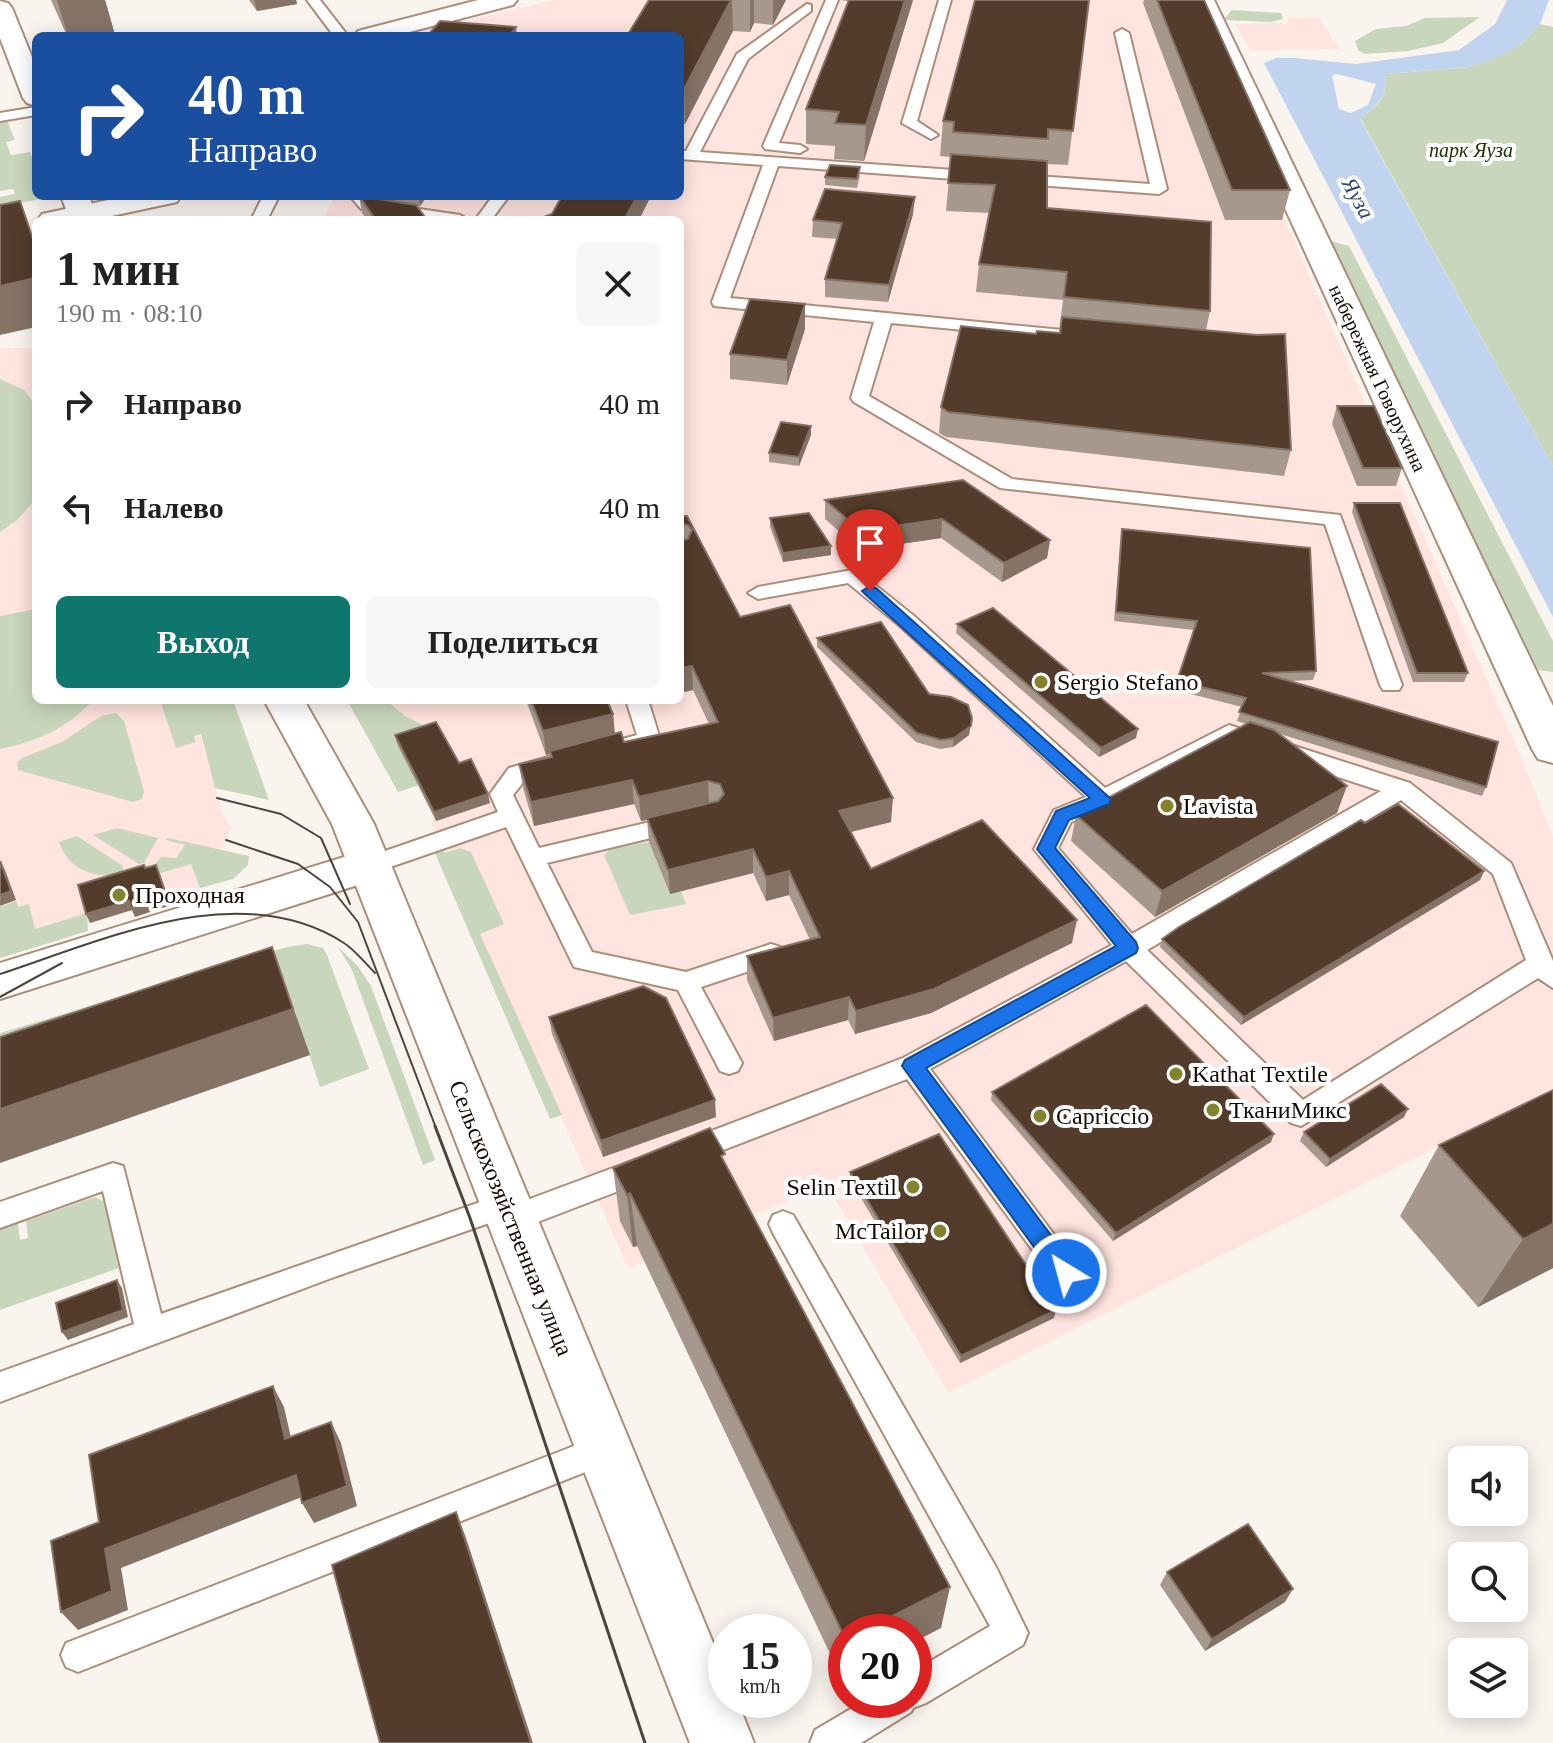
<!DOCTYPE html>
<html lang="ru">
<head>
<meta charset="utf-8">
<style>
  :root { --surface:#fff; --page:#f6f6f6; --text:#222; --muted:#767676; --accent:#0f766e }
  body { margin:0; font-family:Georgia,serif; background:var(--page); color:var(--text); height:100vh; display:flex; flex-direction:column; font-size:30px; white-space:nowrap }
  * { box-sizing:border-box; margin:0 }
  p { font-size:26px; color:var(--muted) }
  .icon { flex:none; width:44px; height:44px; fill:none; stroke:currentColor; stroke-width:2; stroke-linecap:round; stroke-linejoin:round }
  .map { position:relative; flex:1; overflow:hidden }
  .side { position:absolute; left:32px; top:216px; width:652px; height:488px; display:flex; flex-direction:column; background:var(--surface); border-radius:12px; box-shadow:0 4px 20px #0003 }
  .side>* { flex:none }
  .hud { position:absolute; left:32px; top:32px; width:652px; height:168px; border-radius:12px; box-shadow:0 4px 20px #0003; background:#1a4fa0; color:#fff; overflow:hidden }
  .buttons { position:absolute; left:1448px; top:1446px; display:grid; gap:16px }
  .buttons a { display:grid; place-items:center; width:80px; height:80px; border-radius:12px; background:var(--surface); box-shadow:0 4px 20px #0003; font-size:40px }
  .speed { position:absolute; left:708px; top:1614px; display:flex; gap:16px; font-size:40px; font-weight:700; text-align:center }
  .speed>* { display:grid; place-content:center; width:104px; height:104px; border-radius:50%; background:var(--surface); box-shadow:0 4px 20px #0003; line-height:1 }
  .speed small { font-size:20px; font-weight:400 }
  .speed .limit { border:12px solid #d22; background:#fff; color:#111 }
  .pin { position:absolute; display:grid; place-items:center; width:68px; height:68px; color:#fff; margin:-82px -34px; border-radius:50% 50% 50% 0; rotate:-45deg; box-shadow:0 0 8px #0007 }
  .pin .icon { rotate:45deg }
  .me { position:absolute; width:88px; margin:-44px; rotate:323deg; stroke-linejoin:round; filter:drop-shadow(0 0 6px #0008) }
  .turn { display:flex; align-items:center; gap:28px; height:168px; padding:0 24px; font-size:36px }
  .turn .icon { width:104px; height:104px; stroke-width:2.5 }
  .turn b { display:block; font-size:56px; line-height:68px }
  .round { display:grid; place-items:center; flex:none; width:84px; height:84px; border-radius:12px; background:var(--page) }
  .overview { display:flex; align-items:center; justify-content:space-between; height:136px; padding:0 24px }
  h1 { font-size:48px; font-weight:800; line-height:60px }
  .button { display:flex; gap:16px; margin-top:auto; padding:16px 24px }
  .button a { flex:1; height:92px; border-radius:12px; background:var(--accent); color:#fff; font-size:32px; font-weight:800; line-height:92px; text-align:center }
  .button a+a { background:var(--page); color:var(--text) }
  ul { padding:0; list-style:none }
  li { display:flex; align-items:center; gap:24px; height:104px; padding:0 24px }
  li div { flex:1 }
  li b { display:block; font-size:30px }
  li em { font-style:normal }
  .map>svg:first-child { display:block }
  .industrial { fill:#ffe4df }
  .green { fill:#c8d7bb }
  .water { fill:#c0d4ef; fill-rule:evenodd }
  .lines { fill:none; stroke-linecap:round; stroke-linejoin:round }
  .lane-casing { stroke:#ac8e79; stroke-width:4 }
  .street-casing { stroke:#ac8e79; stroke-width:4 }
  .secondary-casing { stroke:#ac8e79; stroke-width:4 }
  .lane { fill:#fff; fill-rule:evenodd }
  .street { fill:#fff; fill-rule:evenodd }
  .secondary { fill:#fff; fill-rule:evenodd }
  .tram-far1 { stroke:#4d443d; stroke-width:2 }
  .tram { stroke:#4d443d; stroke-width:3 }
  .wall { fill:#a6988d }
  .shaded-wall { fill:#857366 }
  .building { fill:#533c2b; stroke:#857366; stroke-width:2 }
  .route { fill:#1a73e8; stroke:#114b97; stroke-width:2 }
  .poi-dot { fill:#85822b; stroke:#fff; stroke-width:3 }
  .labels { text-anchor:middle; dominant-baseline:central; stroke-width:8; stroke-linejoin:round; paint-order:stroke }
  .far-park-label { font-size:20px; font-style:italic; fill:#203305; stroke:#fff }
  .far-street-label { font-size:20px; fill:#150b04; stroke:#fff }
  .far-water-label { font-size:22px; font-style:italic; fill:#2d486e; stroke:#fff }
  .poi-label { font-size:24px; fill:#150b04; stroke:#fff; text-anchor:start }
  .street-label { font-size:24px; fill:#150b04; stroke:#fff }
</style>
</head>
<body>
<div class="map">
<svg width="1553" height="1743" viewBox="0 0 1553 1743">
  <rect width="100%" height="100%" fill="#faf4ef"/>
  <path class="industrial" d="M554,0H1184L1200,28L1519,752L1553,836V1089L948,1393L827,1185L628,1268L438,840L431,822L435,820L414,773L359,700H680V220H323L335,196H680V36H401Z
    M1287,18H1319L1340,49L1251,51L1235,24L1289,23Z
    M0,348H36V700H190L224,817L232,828L200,888L169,898L171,905L135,917L132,910L0,951Z"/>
  <path class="green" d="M1232,10L1281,13L1283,19L1271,22L1223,20Z
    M1480,17L1443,43L1408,51L1365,54L1358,50L1355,41L1376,29L1406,26L1425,18Z
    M1540,24L1553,27V467L1360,118C1377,106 1388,97 1385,74L1470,67L1520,45Z
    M7,120L15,140L6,142L11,155L30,152L36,168V196H42L40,199L0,207V197L15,194L13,189L0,191V122Z
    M1327,240L1349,246L1553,641V672L1531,669Z
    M0,379L24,390L36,406V499L16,521L0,532Z
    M36,609V700H93C68,728 36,742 0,749V616Z
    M160,700H233L269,800L215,788L201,734L194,736L196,742L176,748Z
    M347,700H386L405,716L431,729L419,785L398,792Z
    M116,713L124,721L144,791L142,799L133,802L18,770L17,762L22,758L62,742L101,716Z
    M117,828L158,838L144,863L139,864L93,835Z
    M77,836L123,866L122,873C96,880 68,870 59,842Z
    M168,838L249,856L248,865L233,879L200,888L191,864L151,876L149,871L161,857L176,858L185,845L166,840Z
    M649,842L670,894L681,891L686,904L630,915L604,855L612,848Z
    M441,846L445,853L460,848L471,852L504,924L480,934L562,1115L550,1119L434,851Z
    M16,901L19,907L29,904L35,929L87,913L88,931L0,958V907Z
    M307,944L323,948L327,955L369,1069L320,1087L289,994L0,1091V1033L287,947Z
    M338,947L357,965L371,986L435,1160L423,1165L352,970Z
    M95,1197L105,1202L119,1268L0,1310V1230L18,1223L20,1240L28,1238L26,1221Z"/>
  <path class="water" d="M1507,0H1549L1540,24L1520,45L1500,56L1470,67L1386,74C1387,97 1377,105 1360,119L1553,467V617L1264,63L1276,58H1295L1356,64L1459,50L1495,24ZM1337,74L1376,84L1368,105L1351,113L1339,109L1332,75Z"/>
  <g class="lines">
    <defs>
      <path id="lane" d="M307,0H320L348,36H334Z
        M826,0H838L779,143L800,145L807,149L800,153L765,149L763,146Z
        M939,0H951L917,121L938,135L931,139L902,123Z
        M807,4L811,5V11L748,59L700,152L1150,184L1115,33L1122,29L1129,33L1167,189L1159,194L778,166L730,298L1073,331L1075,335L1067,340L891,323L869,396L1012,479L1340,515L1402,685L1399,690H1383L1380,685L1325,524L1000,488L854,402L851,398L874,322L714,306L712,302L763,165L680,159V151H686L737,54Z
        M36,107V115L0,121V113Z
        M263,196H279L267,220H251Z
        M350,196H366L371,202L460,215L468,220H429L366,211L361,209Z
        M493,196H509L491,220H475Z
        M852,570L859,572L914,616L1105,788L1229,725L1410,783L1511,863L1553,961V988L1538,978L1301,1126L1291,1123L1126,961L930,1069L1076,1264L1081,1273L1076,1282L1066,1286L1056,1282L907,1079L687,1164L677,1160L673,1152L677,1144L903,1058L1112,945L1034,849L1054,810L1086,797L900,626L848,583L758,599L748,593L758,587ZM1231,742L1381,791L1132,934L1058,848L1071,822L1111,805ZM1401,800L1493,874L1526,960L1303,1100L1147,950Z
        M626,700H648L660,739L657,744L623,754L615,751L612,746L615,741L637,735Z
        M552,756L560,758L563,764L560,770L525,780L513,795L539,848L680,815L688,817L692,823L688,829L680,831L547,863L592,952L686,972L771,944L780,947L784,954L780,961L701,987L742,1063L738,1071L729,1074L720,1071L678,990L574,967L506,827L370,874L362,871L358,865L362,859L498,812L490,794L509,768Z
        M645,1156L655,1159L659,1168L655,1177L522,1228L512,1232L502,1228L498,1220L337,1276L0,1402V1372L134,1324L103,1191L0,1228V1202L113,1163L123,1166L161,1314L506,1193L516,1196L519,1203Z
        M783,1211L793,1215L996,1567L1028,1633L1023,1645L926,1703L913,1708L911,1712L861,1743H810L815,1730L866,1700H914V1671L990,1626L773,1233L769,1224L773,1215Z
        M605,1434L616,1438L621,1449L616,1460L78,1672L66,1667L61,1655L66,1643Z"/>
      <path id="street" d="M478,0H517L513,5L394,36H354L358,31Z
        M1190,0H1214L1553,706V763L1538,759L1532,749Z
        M127,196H181L177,202L93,220H38L42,214Z
        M370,849L386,854L392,865L386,876L0,999V963Z"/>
      <path id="secondary" d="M0,1L8,3L12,8L36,67V106L27,103L23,98L0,38Z
        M61,196H89L98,220H70Z
        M264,700H304L374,824L726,1674V1700H737L754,1743H690L332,824Z"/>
    </defs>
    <use href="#lane" class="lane-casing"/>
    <use href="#street" class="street-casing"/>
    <use href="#secondary" class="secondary-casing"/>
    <use href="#lane" class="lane"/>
    <use href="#street" class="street"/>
    <use href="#secondary" class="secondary"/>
    <path class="tram-far1" d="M217,798L281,814L321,838L350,904
      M226,840L298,864L330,887L358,922L436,1128
      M0,974C104,940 240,876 344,943C356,951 365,963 375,973
      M0,997L62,963"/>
    <path class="tram" d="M435,1126L470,1218L645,1743"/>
  </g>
  <path class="wall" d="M51,0H105L115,35L67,36Z
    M249,0H296L297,4L257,11Z
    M649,0H786L773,25L754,23L750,32L733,31L685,124H680V36Z
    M840,0H913L864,161L834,159L835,146L806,144V109L848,1Z
    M1089,0L1068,165L1047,164V208L1210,311L1206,330L1291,450L1284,476L946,437L939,433L941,407L1036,334L1059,333L1063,300L976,292L979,264L990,213L946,211L951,157L940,156L943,121Z
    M1144,0H1204L1290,190L1282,220H1225L1143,3Z
    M860,175L857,188L825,185V177Z
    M359,196L371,198L367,196H427L420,206H416L427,220H367L362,213Z
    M913,214L888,302L825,297V279L837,239L812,237L813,220Z
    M805,329L787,385L730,379V354Z
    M1337,406L1402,468L1396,486H1357L1332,424Z
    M811,426V435L799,466L769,462V453Z
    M963,480L1050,540L1047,558L1002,582L941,538L860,550L825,519V500Z
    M1354,503L1468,673L1464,682H1413L1352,512Z
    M680,513L682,516H687L740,617L891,822L851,832L871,869L1072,943L931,1013L855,1034L848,1020L774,1041L747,980V956L810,940L789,895L766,901L753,873L670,894L649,842L647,820L641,821L634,804L534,826L523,788L519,764L551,757V754L546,755L526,700H607L613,714L615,734L624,742L709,724L693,690L684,692L680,684Z
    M770,518L831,555L783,562L770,527Z
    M1122,529L1316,671L1313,680L1290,681L1486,787L1482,796L1280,734L1337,813L1155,917L1071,841L1076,815L1246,724L1237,721L1242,707L1175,690L1194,630L1114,621Z
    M957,624L1136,738L1099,757L956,633Z
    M817,638L929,694L969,735L953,747L940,749L916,742L817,647Z
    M395,735L459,763L490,803L436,821L397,744Z
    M1484,871L1480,880L1241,1025L1160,947L1162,939Z
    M549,1017L716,1117L603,1157L552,1034Z
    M1553,1090V1268L1478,1307L1400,1216L1439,1145Z
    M992,1092L1271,1142L1113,1241L991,1100Z
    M1404,1117L1326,1167L1300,1141L1304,1132Z
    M725,1165L941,1628L846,1632V1677L842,1679L637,1246L633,1247L620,1221L613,1168Z
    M850,1172L1054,1318L960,1363L850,1180Z
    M1167,1572L1285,1602L1205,1651L1160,1585Z"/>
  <path class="shaded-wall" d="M57,0H105L115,35L68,36Z
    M254,0H296L297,4L257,11Z
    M731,0H732L733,31L685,124L684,89Z
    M750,0H754V23L750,32Z
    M773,0H786L773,25Z
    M905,0H913L864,161L866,125Z
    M516,27L517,36H509Z
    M419,196H427L420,206Z
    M637,196H651L639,220H624Z
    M915,197L913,214L888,302L889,285Z
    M36,278V327L0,335V286Z
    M805,304V329L787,385V360Z
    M811,426V435L799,466V457Z
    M942,519L941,538L860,550L861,531Z
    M1050,540L1047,558L1002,582L1004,563Z
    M831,546V555L783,562V553Z
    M692,666L693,690L684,692L682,668Z
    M613,714L615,738L546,755L543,731Z
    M972,718L969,735L953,747L954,738Z
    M1138,729L1136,738L1099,757L1101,748Z
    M632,780L634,804L534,826L531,802Z
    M708,781L709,805L641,821L639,797Z
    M1347,786L1337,813L1155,917L1162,891Z
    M488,794L490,803L436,821L434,812Z
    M893,798L891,822L838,835L839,811Z
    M753,849V873L670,894L668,870Z
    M1,861L5,870L16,900L0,906Z
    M156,865L171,905L135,917L132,910L90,923L86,914Z
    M789,871V895L766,901V877Z
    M1484,871L1480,880L1241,1025L1244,1017Z
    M1077,920L1072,943L931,1013L855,1034L856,1011Z
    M272,947L310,1055L0,1163V1109Z
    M849,997L848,1020L774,1041L773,1018Z
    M715,1100L716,1117L603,1157L601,1141Z
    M1408,1109L1404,1117L1326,1167L1330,1159Z
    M1274,1134L1271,1142L1113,1241L1116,1233Z
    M630,1193L637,1246L633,1247L627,1195Z
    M1553,1224V1268L1478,1307L1523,1239Z
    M117,1280L122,1288L128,1317L68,1340L62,1332Z
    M1056,1310L1054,1318L960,1363L961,1356Z
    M273,1386L284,1407L296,1460L285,1439Z
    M331,1422L341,1443L357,1506L314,1523L302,1503Z
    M296,1475L307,1495L121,1568L128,1610L78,1630L61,1612L105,1549Z
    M456,1512L466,1538L533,1743H531Z
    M950,1587L941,1628L914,1642V1632H861Z
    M1293,1589L1285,1602L1205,1651L1212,1639Z
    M846,1640V1677L842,1679Z"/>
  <path class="building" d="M649,0H731L684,89H680V36H627Z
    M849,0H905L866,125L835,123L839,112L806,109Z
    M975,0H1089L1073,131L1048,129V139L953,132L954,122L943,121Z
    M1157,0H1204L1290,190H1232Z
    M440,21L516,27L509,36H427Z
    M951,154L1047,161V208L1211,222L1210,311L1064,297L1067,272L979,264L995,185L948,183Z
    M830,165L860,167L857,179L825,177Z
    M825,189L915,197L889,285L825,279L842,223L813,220Z
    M359,196L416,205L427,220H376Z
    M562,196H637L624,220H536L552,214Z
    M20,201L36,248V278L0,286V205Z
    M750,299L805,304L787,360L730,354Z
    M1062,317L1257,335L1285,334L1291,450L948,412L941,407L961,326L1036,334L1037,331L1060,333Z
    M1337,406H1374L1402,468H1363Z
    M781,422L811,426L799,457L769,453Z
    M963,480L1050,540L1004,563L942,519L861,531L825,500Z
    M1354,503H1400L1468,673H1417Z
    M680,513L682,516H687L740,617L790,605L893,798L839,811L871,869L982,820L1077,920L934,989L856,1011L849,997L773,1018L747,956L820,937L789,871L766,877L753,849L668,870L647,818L718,801L724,794L720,784L708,781L639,797L632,780L531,802L519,764L552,757L550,751L621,732L624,742L718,722L692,666L682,668L680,663V540L688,539L692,530L688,525L680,524Z
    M809,513L831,546L783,553L770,518Z
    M1122,529L1310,548L1316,671L1262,673L1498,742L1486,787L1239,712L1246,698L1177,681L1197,621L1116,612Z
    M993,608L1138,729L1101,748L957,624Z
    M881,622L929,694L951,697L968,705L972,718L971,726L954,738L941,740L917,733L817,638Z
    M531,700H607L613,714L543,731Z
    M436,722L459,763L471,759L488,794L434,812L395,735Z
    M1250,722L1274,730L1347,786L1162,891L1076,815Z
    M1398,804L1484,871L1244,1017L1162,939L1179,927L1361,820L1365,823Z
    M0,861L11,891L0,895Z
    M144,865L145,868L156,865L167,897L131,908L129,901L86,914L78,885Z
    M272,947L293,1009L0,1109V1037Z
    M643,986L666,998L715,1100L601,1141L549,1017Z
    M1146,1005L1274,1134L1116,1233L992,1092Z
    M1381,1084L1408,1109L1330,1159L1304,1132Z
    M1553,1090V1224L1523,1239L1439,1145Z
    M710,1128L725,1154L721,1156L950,1587L861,1632H846V1640L630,1193L627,1195L613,1168Z
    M939,1134L1056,1310L961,1356L850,1172Z
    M117,1280L123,1310L62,1332L56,1303Z
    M273,1386L285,1439L331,1422L347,1486L302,1503L296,1475L105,1549L112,1591L61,1612L51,1541L99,1522L89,1455Z
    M456,1512L531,1743H380L332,1565Z
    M1248,1524L1293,1589L1212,1639L1167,1572Z"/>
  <path class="route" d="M870,586L876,588L1111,799L1109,804L1069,820L1055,848L1136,942L1138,948L1136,953L926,1068L1074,1266L1077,1273L1074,1280L1066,1283L1058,1280L902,1066L905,1060L1116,946L1037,849L1056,811L1090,798L865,594L862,591Z"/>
  <g class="poi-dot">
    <circle cx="1041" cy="682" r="8"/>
    <circle cx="1167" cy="806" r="8"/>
    <circle cx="119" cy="895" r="8"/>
    <circle cx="1176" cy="1074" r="8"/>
    <circle cx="1213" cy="1110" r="8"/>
    <circle cx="1040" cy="1116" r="8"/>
    <circle cx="913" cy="1187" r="8"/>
    <circle cx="940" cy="1231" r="8"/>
  </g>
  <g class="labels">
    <g class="far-park-label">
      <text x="1471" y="150">парк Яуза</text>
    </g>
    <g class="far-street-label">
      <text transform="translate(1378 378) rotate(65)">набережная Говорухина</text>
    </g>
    <g class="far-water-label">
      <text transform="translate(1358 198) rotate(61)">Яуза</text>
    </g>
    <g class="poi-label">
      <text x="1057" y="682">Sergio Stefano</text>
      <text x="1183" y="806">Lavista</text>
      <text x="135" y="895">Проходная</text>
      <text x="1192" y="1074">Kathat Textile</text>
      <text x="1229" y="1110">ТканиМикс</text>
      <text x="1056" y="1116">Capriccio</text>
      <text x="897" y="1187" text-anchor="end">Selin Textil</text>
      <text x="924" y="1231" text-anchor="end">McTailor</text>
    </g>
    <g class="street-label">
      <text transform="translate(511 1218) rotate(68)">Сельскохозяйственная улица</text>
    </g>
  </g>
</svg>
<div class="buttons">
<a><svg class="icon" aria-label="sound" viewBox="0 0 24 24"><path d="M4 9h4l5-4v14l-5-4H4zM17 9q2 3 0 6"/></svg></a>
<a><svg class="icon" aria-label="search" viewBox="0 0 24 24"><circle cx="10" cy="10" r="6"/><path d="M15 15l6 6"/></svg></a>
<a><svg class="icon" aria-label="layers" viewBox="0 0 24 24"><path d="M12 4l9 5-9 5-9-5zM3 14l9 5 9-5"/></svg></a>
</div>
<div class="speed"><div>15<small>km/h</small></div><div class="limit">20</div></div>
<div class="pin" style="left:870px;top:591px;background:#d93025"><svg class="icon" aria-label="arrive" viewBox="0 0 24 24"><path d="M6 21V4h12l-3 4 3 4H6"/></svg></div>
<svg class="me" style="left:1066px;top:1273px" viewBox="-20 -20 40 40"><circle r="17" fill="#1a73e8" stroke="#fff" stroke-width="3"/><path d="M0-11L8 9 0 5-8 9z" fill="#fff"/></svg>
<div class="hud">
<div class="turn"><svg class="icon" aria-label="right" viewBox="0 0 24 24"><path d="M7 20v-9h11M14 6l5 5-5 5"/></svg><div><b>40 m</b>Направо</div></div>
</div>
<section class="side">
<div class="overview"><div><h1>1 мин</h1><p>190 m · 08:10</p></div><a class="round"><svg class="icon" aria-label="close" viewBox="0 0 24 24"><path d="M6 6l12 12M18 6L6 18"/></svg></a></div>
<ul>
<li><svg class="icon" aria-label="right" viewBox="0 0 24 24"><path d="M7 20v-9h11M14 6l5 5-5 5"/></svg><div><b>Направо</b></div><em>40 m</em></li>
<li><svg class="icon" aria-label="left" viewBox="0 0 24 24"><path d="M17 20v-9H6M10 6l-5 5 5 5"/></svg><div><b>Налево</b></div><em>40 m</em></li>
</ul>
<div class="button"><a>Выход</a><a>Поделиться</a></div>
</section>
</div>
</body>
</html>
